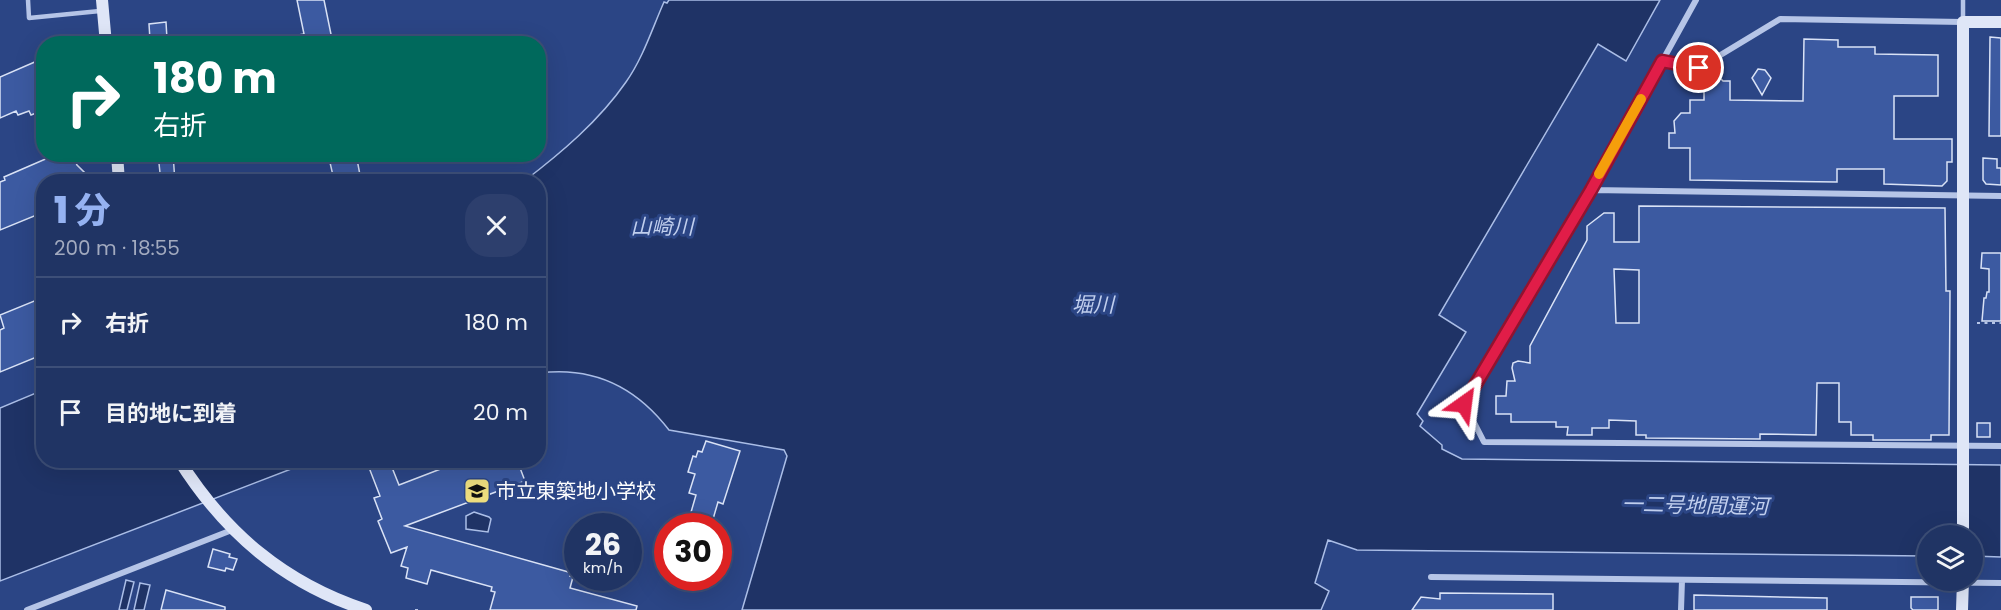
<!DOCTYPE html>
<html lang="ja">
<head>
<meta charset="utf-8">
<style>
  :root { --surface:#203464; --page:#2d3f6d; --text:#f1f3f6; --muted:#a2aabf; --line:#3d4f78; --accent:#95b2f1 }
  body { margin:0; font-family:Poppins,"Noto Sans JP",sans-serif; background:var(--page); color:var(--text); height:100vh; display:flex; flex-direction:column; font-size:22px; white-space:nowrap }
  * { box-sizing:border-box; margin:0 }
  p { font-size:20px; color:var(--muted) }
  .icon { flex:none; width:33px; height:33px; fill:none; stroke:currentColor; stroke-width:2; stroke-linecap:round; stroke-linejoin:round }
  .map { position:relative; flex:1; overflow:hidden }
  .details { position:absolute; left:36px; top:174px; width:510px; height:294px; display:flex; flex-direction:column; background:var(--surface); border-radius:24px; box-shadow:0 6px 24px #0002,0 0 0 2px var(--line) }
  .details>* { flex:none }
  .banner { position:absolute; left:36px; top:36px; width:510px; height:126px; border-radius:24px; box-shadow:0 6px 24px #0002,0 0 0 2px var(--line); background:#00695c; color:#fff; overflow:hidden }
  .tools { position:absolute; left:1917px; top:525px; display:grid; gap:12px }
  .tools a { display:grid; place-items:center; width:66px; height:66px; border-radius:50%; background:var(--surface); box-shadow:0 6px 24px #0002,0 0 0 2px var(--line); font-size:30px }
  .speed { position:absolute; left:564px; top:513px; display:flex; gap:12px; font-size:30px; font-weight:700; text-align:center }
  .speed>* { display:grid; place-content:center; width:78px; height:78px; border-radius:50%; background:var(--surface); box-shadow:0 6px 24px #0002,0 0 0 2px var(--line); line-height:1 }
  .speed small { font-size:15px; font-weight:400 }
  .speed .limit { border:9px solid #d22; background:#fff; color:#111 }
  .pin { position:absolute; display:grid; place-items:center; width:51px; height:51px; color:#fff; margin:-26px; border:3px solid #fff; border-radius:50%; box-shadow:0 2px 6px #0007 }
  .me { position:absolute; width:66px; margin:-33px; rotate:31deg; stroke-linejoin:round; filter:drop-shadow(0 0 4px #0008) }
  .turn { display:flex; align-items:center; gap:21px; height:126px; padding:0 18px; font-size:27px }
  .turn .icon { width:78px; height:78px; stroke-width:2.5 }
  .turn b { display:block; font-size:42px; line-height:51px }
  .round { display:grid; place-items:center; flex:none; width:63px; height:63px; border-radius:24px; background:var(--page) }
  .head { display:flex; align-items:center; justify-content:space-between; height:102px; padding:0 18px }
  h1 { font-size:36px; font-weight:800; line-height:45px; color:var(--accent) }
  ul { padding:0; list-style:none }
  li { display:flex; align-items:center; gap:18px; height:90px; padding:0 18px; border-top:2px solid var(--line) }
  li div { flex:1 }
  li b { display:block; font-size:22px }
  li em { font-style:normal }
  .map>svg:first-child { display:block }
  .water { fill:#1f3366; stroke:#abbee7; stroke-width:1.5 }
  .building { fill:#3c5aa1; stroke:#d9e2f6; stroke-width:1.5; fill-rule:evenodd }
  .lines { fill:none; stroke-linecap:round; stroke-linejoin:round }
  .path { stroke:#b6c5e7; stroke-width:2; stroke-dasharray:3 4.5; stroke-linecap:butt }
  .lane { stroke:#b6c5e7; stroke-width:4.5 }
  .street { stroke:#b6c5e7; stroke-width:6 }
  .secondary { stroke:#dfe6f7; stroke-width:12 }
  .route-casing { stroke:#92132f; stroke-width:15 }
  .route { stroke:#e11d48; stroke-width:10 }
  .slow { stroke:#f59e0b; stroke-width:10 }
  .labels { text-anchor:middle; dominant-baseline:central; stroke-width:6; stroke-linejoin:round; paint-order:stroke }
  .poi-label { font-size:20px; fill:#fff; stroke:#2b4585; text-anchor:start }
  .water-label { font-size:21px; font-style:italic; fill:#c1cfee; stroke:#2b4585 }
</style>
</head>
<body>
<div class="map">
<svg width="2001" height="610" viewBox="0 0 2001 610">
  <rect width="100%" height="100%" fill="#2b4585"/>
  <path class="water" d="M669,0H1660L1626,61L1598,44L1439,315L1466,332L1417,414L1423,421L1420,426L1442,445V449L1462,459L2001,465V557L1973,556L1972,536H1928L1927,556L1357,550L1328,540L1315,583L1329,591L1321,610H742L787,456L784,450L669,430C636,387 593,366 539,373L538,182H523C561,153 599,121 626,82C643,58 652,29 664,2L667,3Z
    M43,390L44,460L312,461L0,581V408Z
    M474,512L489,517L491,519L488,532L466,529V516Z
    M126,580L134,582L127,610H119Z
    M140,583L150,585L144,610H134Z"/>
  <path class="building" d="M297,0H324L333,44H282V38L304,34Z
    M166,22L167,39L150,40L149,24Z
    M1990,37L2001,38V136H1989Z
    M1804,39L1838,40V47H1875V54L1938,55V96H1894V139H1952V162H1947V181L1942,186L1884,184V169H1837V182L1690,180V148H1669V133H1675L1674,121L1681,113H1690V100H1704V88H1710L1709,81L1716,74L1723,81H1730V100L1803,101Z
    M44,58V110L31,115L29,111L18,115L16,111L0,118V77Z
    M1758,69L1765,70L1771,78L1762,95L1752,78Z
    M57,154H72L77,165L85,173L87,182H44V212L0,230V182L5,180L4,177Z
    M158,154H173L175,182H161Z
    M328,154H356L360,175L334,180Z
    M1983,158L1997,159V168H2001V185L1986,184L1983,180Z
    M1639,206L1945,208L1946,291H1950L1949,435H1931V440H1873V435H1851V422H1839V383H1817L1816,435L1760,434V439L1646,438V435H1636V421L1609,420V428H1592V435H1567L1568,427H1556V422H1511V414H1496V396H1506L1507,381H1515L1512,368L1513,363L1518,361L1530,363V346L1587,240V226L1604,213H1614V242H1639ZM1614,269L1639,270V323H1616Z
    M1982,253H2001V321H1982L1984,298H1986L1987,292H1989V269L1981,268Z
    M44,297V354L0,372V330L4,328L0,315Z
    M1977,423H1990V437H1977Z
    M706,441L740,451L723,504L718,502L711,526H687L696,495L689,493L695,474L688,472L693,456L696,457L698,451L702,452Z
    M380,460H389L399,485L464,460H517L525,481L405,526L572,573L570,576L573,577L570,588L637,606L636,610H490L495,592L491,591L492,587L431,570L427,584L406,578L408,568L401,566L407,547L391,553L378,521L382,519L374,498L380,496L368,465Z
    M213,549L230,554L229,557L237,559L233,570L226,568L225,571L208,567Z
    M166,590L225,607V610H161Z
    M1440,593L1553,594V610H1412L1421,597L1440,599Z
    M1694,595L1827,598V610H1694Z
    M1911,597H1938V610H1913L1911,608Z"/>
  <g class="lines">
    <path class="path" d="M1977,323H2001
      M415,610H419"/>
    <path class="lane" d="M28,0L29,18L100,11
      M1963,0V22"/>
    <path class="street" d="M1696,0L1591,190L1464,403L1484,442L2001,446
      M1662,61L1699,68L1780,19L1963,22
      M1591,190L2001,196
      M1431,577L2001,583
      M27,610L232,530
      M1681,610L1682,580"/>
    <path class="secondary" d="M102,0L106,44
      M117,154L119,182
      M179,460C225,533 284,583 366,610
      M1963,536V22H2001
      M1962,610L1963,580"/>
  </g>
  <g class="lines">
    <defs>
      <path id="route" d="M1464,404L1591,190L1662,61L1699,68"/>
    </defs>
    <use href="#route" class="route-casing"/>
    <use href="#route" class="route"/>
    <path class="slow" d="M1599,174L1641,99"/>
  </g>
  <defs>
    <symbol id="school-square" viewBox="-11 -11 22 22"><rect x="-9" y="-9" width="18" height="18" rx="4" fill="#eddd7e" stroke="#2b4585"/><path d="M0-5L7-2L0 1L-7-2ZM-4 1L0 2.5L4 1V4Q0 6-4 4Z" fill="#111"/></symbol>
  </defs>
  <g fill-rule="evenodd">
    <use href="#school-square" x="462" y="476" width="30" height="30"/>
  </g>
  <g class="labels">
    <g class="poi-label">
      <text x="496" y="491">市立東築地小学校</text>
    </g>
    <g class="water-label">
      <text x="662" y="226">山崎川</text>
      <text x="1093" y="304">堀川</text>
      <text transform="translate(1695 505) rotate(1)">一二号地間運河</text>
    </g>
  </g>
</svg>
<div class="tools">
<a><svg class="icon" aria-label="layers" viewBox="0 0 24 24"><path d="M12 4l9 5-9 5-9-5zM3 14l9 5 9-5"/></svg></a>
</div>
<div class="speed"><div>26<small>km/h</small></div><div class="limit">30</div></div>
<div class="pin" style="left:1699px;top:68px;background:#d93025"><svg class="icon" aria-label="arrive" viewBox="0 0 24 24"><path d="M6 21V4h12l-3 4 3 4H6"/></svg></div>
<svg class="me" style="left:1464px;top:404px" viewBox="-20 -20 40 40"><path d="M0-17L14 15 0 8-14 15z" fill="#e11d48" stroke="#fff" stroke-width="4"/></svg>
<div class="banner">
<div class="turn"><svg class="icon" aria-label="right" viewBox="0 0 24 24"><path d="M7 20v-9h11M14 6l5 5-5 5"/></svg><div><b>180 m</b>右折</div></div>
</div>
<section class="details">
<div class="head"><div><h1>1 分</h1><p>200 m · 18:55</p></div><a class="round"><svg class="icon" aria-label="close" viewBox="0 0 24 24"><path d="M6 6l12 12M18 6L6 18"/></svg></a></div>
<ul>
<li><svg class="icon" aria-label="right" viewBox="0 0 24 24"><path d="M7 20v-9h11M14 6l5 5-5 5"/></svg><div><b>右折</b></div><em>180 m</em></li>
<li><svg class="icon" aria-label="arrive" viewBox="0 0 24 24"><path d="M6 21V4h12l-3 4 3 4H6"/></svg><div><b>目的地に到着</b></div><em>20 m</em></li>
</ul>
</section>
</div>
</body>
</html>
